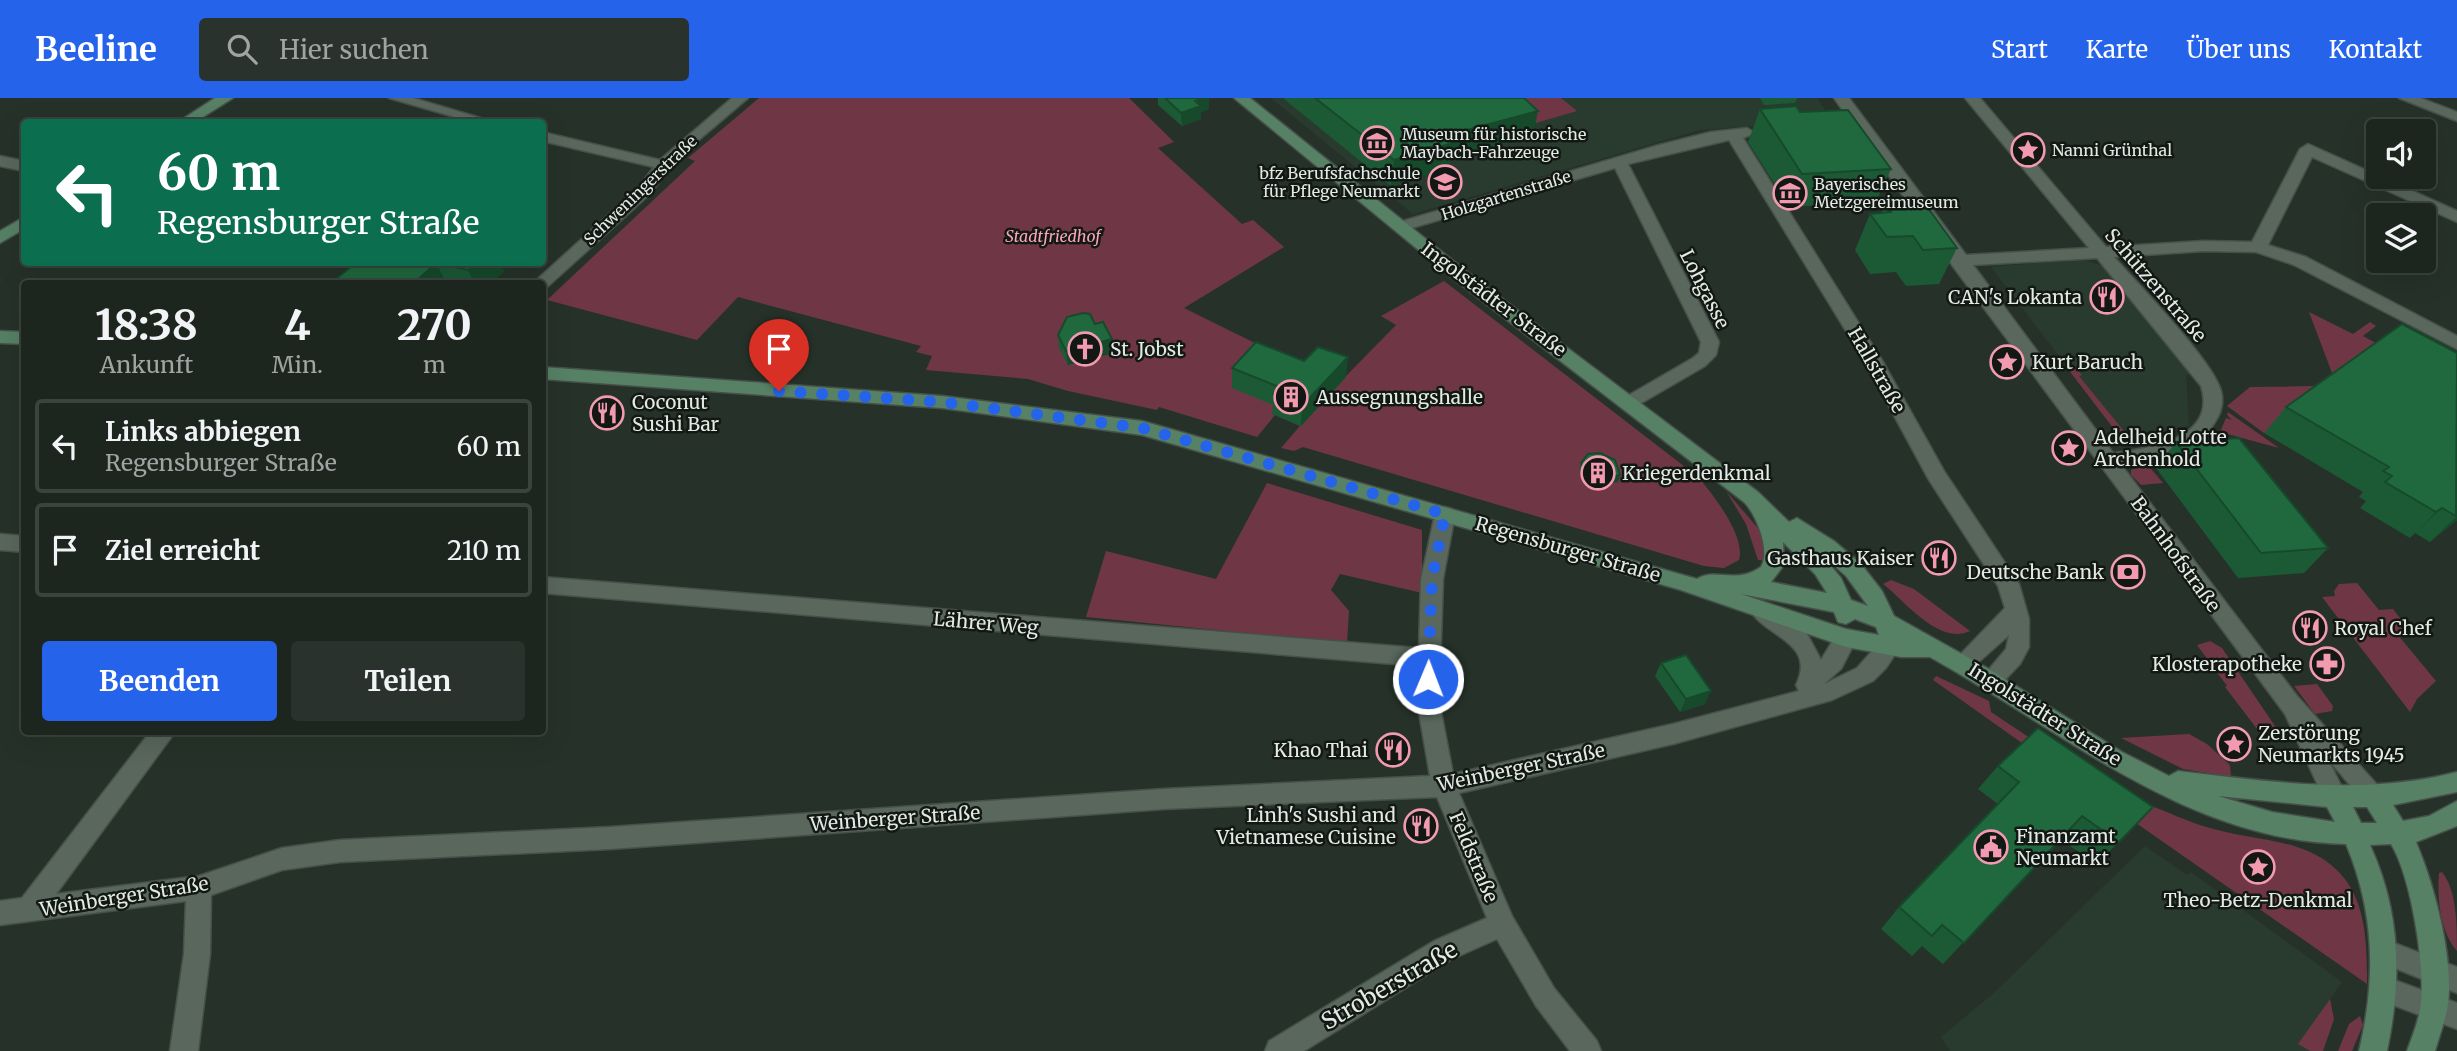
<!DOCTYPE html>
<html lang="de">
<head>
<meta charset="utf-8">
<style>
  :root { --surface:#1c261f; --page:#29322c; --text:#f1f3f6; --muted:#a0a5a4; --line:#3a433d; --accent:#2563eb }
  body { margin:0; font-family:Merriweather,serif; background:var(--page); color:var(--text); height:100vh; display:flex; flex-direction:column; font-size:26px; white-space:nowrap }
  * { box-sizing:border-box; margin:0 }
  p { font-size:23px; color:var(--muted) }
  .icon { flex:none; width:38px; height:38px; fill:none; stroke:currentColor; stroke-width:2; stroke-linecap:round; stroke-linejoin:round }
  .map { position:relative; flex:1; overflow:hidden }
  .details { position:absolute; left:21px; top:182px; width:525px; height:455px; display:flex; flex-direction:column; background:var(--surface); border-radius:7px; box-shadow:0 7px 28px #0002,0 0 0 2px var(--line) }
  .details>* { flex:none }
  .guide { position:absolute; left:21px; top:21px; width:525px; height:147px; border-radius:7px; box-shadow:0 7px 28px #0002,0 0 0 2px var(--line); background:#0b6e4f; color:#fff; overflow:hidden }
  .buttons { position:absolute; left:2366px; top:21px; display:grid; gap:14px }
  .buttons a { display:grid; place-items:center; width:70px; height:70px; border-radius:7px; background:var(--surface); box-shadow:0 7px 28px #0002,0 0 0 2px var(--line); font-size:35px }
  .pin { position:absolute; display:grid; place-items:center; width:60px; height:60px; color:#fff; margin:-72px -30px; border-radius:50% 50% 50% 0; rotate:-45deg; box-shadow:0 0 7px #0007 }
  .pin .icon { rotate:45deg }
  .me { position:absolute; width:77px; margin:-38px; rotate:1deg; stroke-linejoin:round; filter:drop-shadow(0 0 5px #0008) }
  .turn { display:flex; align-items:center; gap:24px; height:147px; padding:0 21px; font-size:32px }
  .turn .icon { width:91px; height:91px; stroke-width:2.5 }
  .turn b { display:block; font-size:49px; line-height:60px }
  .eta { display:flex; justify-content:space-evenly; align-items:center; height:119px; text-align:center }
  .eta b { font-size:42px; font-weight:700; line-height:49px }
  .action { display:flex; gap:14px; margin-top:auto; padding:14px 21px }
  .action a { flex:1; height:80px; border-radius:7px; background:var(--accent); color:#fff; font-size:28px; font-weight:700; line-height:80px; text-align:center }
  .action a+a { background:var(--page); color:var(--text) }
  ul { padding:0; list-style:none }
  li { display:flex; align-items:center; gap:21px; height:94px; margin:0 14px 10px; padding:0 7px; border:4px solid var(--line); border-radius:7px }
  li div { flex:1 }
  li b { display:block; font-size:26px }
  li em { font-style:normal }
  header { display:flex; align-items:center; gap:42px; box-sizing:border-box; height:98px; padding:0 35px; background:var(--accent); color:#fff }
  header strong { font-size:33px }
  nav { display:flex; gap:38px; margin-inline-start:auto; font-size:24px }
  .search { width:490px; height:63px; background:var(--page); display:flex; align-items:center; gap:18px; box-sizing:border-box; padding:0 24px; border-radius:7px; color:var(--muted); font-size:26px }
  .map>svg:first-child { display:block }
  .built { fill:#293b2e }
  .green { fill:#6f3746 }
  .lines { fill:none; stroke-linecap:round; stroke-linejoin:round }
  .street-casing { stroke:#465049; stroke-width:3 }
  .secondary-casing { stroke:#465049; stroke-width:3 }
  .street { fill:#59675d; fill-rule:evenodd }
  .secondary { fill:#568165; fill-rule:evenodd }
  .wall { fill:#1c5a35 }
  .shaded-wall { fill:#164a2b }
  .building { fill:#20693e; stroke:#164a2b; stroke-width:2 }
  .route { stroke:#2563eb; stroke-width:12; stroke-dasharray:0 21.6 }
  .labels { text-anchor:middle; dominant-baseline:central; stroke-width:5; stroke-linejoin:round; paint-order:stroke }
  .far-poi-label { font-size:16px; fill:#e2eae4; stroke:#131814; text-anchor:start }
  .far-street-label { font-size:16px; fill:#e2eae4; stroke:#131814 }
  .far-park-label { font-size:16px; font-style:italic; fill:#fba5bb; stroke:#131814 }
  .street-label { font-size:19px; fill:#e2eae4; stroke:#131814 }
  .poi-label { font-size:19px; fill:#e2eae4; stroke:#131814; text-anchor:start }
  .near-street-label { font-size:23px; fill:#e2eae4; stroke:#131814 }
</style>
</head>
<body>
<header>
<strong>Beeline</strong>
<div class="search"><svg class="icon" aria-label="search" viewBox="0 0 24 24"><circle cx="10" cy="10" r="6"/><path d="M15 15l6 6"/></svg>Hier suchen</div>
<nav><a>Start</a><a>Karte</a><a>Über uns</a><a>Kontakt</a></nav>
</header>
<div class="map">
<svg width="2457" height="953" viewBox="0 0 2457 953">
  <rect width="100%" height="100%" fill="#263229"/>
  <path class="built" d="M1271,0H1817L1832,22L1700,32L1413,116Z
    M2082,161L2106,169L2192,277H2186L2189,328L2173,330L2133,345L2123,342L1991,169Z
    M2145,748L2187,777L2191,774L2342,884L2299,946L2310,953H1950L1941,939L1996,893Z"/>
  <path class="green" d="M759,0H1129L1174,44L1158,50L1242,126L1253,122L1284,149L1184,210L1295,265L1299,261L1346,278L1396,227L1381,218L1444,183L1698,379C1713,396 1746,439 1739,462L1724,470L1704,468L1303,349L1294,353L1281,350L1300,328L1275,317L1257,339L1159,309L1157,312L1068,293L1028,281L926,272L932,258L916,254L921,248L738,199L697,242L547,202L695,63L688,60Z
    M1507,0H1561L1577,13L1536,25Z
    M2309,214L2353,236L2370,224L2376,228L2363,238L2383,249L2264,335L2227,308L2250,289L2314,288L2332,275Z
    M2076,270L2082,277L2079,278L2128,338L2120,339L2068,271Z
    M2228,314L2279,350L2220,334L2226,320L2232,322L2227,317Z
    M2147,366L2163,385L2141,387L2131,377V372Z
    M1267,385L1422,432V495L1340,476L1331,492L1349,513L1347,545L1086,519L1106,453L1216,481Z
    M1726,393L1763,436L1769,463L1758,462L1746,426Z
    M1891,482L1914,491L1970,533C1939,548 1904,502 1883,486Z
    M2357,485L2379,512L2393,511L2407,529L2397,536L2436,583L2417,601L2410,614L2322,499L2335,498L2334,493L2339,486Z
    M2210,543L2222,550L2277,631V638L2260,635L2225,589L2227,588L2197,547Z
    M1936,578L1989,603L1991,614L2067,665L2060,672L1933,582Z
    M2317,586L2333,608L2332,613L2315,616L2294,588Z
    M2189,636L2207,646L2230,667L2231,679L2183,671L2121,640Z
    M2083,688C2103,694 2124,699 2145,706C2167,713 2187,724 2210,730C2237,738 2266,740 2294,748C2362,769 2368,823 2367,886Z
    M2442,774C2457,793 2457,827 2457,853C2440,833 2437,801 2439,775Z
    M2330,901L2334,921L2323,953H2310L2298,946Z
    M2360,918L2363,927L2352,953H2338L2349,926Z"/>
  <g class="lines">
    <defs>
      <path id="street" d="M389,0H413L494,24H472Z
        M732,0H748L675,62L650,96L546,190L542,191V186H532L638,90L654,69L542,43V34L660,62Z
        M1834,0H1849L1966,157L2089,150L1965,0H1980L2106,149L2204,143L2252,144L2300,51L2308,46L2457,113V124L2312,59L2268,147L2306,159L2457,238V251L2294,167L2256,154L2204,153L2114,159C2138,186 2213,263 2221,293C2224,304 2221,315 2215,324C2195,357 2159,364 2122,368L2297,598L2381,691L2385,698L2381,705L2373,708L2365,705L2328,661L2346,698L2342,705L2334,708L2326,705L2285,616L1952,167ZM2097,160L2201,288C2218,341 2148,351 2113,355L1973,167Z
        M2399,0H2420L2457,14V23Z
        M1747,30L1755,35L1743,40L1883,264L1944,373L2019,486L2029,521V549L2020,566L2000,587L1992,590L1984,587L1981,581L2006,551L2009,537L1972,570L1964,573L1956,570L1953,564L2005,510L1998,488L1929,382L1865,264L1729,42L1628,66L1719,244L1716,257L1705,268L1631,311L1624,310L1622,305L1624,300L1693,260L1699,255L1701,244L1615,70L1405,132L1399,134L1391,129L1393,126L1659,47L1711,34Z
        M0,58L24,63V73L0,68Z
        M1445,409L1452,411L1455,416L1443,481L1439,603L1453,676L1673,626L1799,593L1796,587C1817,544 1765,539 1750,512L1753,506L1761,504L1806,534L1821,562L1838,534L1846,531L1854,534L1857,540L1841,571L1824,586L1857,570L1881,543L1889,540L1897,543L1900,549L1886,570L1873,583L1832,602L1673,646L1459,695L1512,818L1554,890L1597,943L1601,953H1570L1536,908L1497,841L1452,861L1304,953H1265L1269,943L1434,843L1487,820L1437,699L1164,711L610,751L340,764L282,772L211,797L210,856L198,953H170L184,856L186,803L0,827V803L22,800L150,634H175L56,796L199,778L282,750L340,742L610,729L1164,691L1430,678L1417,603L1418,568L542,495V479L1419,550L1421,481L1435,416L1438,411Z
        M0,436L24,438V454L0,452Z
        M2386,842L2457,869V895L2377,863L2373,854L2377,845Z
        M2386,879L2457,905V931L2377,901L2373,892L2377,883Z"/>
      <path id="secondary" d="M215,0H233L195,24H178Z
        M1234,0H1250L1467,174L1758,394L1789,424L1797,420L1834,443L1861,466L1882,493L1894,518L1987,570L2122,654L2169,678L2178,673C2273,684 2364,698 2457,674V694L2393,707L2403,723L2429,718L2457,703V728L2416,744C2434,786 2456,866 2447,912C2444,926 2439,939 2435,953H2407C2412,939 2418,925 2420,911C2427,874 2411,778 2391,746L2370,747C2401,815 2402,881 2387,953H2359C2376,881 2375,815 2346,746C2186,743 2062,632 1930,559H1901L1846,549L1681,492L1142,337L942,310L542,281V269L942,298L1142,323L1697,481C1715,469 1735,487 1761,469C1771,452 1756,416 1744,404L1455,182ZM1783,444L1815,476L1827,495L1771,484L1784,467ZM1819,454L1846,478L1868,508L1851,502L1841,480ZM1741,496L1834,514L1838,524L1846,526L1855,521L1876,529L1879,537L1846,531ZM2218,698L2327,709L2335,724L2272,714ZM2353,709H2367L2377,725H2361Z
        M24,119V131L0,145V133Z
        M0,233L24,234V246L0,245Z"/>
    </defs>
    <use href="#street" class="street-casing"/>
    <use href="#secondary" class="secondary-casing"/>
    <use href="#street" class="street"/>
    <use href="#secondary" class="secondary"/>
  </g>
  <path class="wall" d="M1158,0H1209V11L1201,14V21L1182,28L1158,7Z
    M1284,0H1524L1533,38L1450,61L1449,70L1391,88L1284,1Z
    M1760,0H1797L1795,5L1764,7Z
    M1760,11L1800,14L1891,71L1876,104L1789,109L1748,44Z
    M1885,106L1957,150L1939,186L1906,188L1896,174L1870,176L1855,152L1870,116L1881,115Z
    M357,164H499L504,174L488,186H331Z
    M1095,226L1114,255L1068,267L1059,250L1058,237Z
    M2457,255V422L2430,444L2415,435L2410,440L2360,410L2366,403L2359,399L2363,394L2264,335L2286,309Z
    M1304,263L1346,279L1301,328L1272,316L1273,307L1232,290V270Z
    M2176,344L2328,450L2304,475L2238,480L2156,370Z
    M1581,365L1618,384L1598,388L1583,381L1579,372Z
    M1661,565L1705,606L1680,614L1655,578Z
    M2038,630L2119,744L2096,766L2060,741L1943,866L1922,848L1912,858L1881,831L1899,809L1998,706L1978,691L1998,668Z"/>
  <path class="shaded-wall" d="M1204,0H1209V11L1201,14V21L1182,28L1181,15L1195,3Z
    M1538,13L1533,38L1450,61L1449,70L1391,88L1394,62L1444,38Z
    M479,164H499L504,174L488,186H475L468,172Z
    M436,165L447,186H413Z
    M1112,241L1114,255L1068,267L1066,253Z
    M1348,259L1346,279L1301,328L1302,308Z
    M1620,377L1618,384L1598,388L1600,381Z
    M2442,410L2415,435L2410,440L2436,414Z
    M2457,418V422L2430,444Z
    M1711,593L1705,606L1680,614L1686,601Z"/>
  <path class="building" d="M1165,0H1204L1195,3L1201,8L1181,15Z
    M1315,0H1524L1538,13L1444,38L1453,45L1394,62Z
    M1796,8L1800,14L1848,12L1891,71L1802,76L1760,11Z
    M1923,103L1957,150L1923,152L1913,138L1887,139L1870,116L1891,114L1885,106Z
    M357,164H479L468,172L436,165L413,186L331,185Z
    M1083,215L1090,216L1095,226L1103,224L1112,241L1066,253L1058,237L1067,219Z
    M2402,226L2457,255L2456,418L2442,410L2436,414L2385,384L2392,378L2383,373L2389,369L2286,309Z
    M1256,244L1304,263L1318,249L1348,259L1302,308L1273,296L1279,289L1232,270Z
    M2239,340L2328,450L2261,455L2176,344Z
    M1600,355L1615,362L1620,377L1600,381L1585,374L1581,365L1588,356Z
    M1686,557L1711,593L1686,601L1661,565Z
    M2038,630L2153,709L2119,744L2082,718L1964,845L1942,827L1932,838L1899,809L2019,684L1998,668Z"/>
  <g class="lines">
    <path class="route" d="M779,293L942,304L1142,330L1445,416L1432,481L1428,581"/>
  </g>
  <defs>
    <symbol id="museum-ring" viewBox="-11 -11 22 22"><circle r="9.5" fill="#131814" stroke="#f29ab0" stroke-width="1.5"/><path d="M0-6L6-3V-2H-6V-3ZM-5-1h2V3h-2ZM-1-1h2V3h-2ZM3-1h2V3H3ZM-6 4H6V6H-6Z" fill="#f29ab0"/></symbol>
    <symbol id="sight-ring" viewBox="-11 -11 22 22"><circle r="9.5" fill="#131814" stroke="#f29ab0" stroke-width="1.5"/><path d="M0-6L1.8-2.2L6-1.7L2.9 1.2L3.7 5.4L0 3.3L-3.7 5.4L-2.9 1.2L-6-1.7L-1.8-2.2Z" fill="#f29ab0"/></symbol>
    <symbol id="school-ring" viewBox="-11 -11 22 22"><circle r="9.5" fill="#131814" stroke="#f29ab0" stroke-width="1.5"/><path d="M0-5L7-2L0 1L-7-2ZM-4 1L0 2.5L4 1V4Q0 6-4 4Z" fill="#f29ab0"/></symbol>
    <symbol id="restaurant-ring" viewBox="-11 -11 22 22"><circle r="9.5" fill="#131814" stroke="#f29ab0" stroke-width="1.5"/><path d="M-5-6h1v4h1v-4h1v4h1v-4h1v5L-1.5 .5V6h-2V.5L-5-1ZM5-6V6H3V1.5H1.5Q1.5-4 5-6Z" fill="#f29ab0"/></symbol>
    <symbol id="church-ring" viewBox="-11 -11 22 22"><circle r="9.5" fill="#131814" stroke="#f29ab0" stroke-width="1.5"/><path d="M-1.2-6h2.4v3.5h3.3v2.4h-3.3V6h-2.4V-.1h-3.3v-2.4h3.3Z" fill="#f29ab0"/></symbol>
    <symbol id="building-ring" viewBox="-11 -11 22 22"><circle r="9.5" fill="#131814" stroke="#f29ab0" stroke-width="1.5"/><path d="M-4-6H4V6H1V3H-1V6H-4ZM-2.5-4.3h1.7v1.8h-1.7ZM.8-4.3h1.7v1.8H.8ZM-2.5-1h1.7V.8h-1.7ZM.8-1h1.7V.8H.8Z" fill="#f29ab0"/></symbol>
    <symbol id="bank-ring" viewBox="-11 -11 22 22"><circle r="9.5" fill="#131814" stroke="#f29ab0" stroke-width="1.5"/><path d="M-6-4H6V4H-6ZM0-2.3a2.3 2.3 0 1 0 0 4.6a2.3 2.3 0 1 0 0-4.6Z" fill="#f29ab0"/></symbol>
    <symbol id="pharmacy-ring" viewBox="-11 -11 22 22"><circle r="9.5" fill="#131814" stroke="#f29ab0" stroke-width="1.5"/><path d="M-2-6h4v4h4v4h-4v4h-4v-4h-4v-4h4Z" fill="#f29ab0"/></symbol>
    <symbol id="civic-ring" viewBox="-11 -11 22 22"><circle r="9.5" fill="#131814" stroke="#f29ab0" stroke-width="1.5"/><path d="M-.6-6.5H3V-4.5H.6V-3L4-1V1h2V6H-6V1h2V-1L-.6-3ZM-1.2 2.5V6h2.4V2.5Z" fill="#f29ab0"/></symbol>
  </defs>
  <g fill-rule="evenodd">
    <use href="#museum-ring" x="1358" y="26" width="38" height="38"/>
    <use href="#sight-ring" x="2009" y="33" width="38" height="38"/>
    <use href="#school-ring" x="1426" y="65" width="38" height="38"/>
    <use href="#museum-ring" x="1771" y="76" width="38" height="38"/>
    <use href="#restaurant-ring" x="2088" y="180" width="38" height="38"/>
    <use href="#church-ring" x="1066" y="232" width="38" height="38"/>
    <use href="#sight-ring" x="1988" y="245" width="38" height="38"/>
    <use href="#building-ring" x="1272" y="280" width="38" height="38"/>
    <use href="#restaurant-ring" x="588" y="296" width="38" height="38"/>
    <use href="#sight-ring" x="2050" y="331" width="38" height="38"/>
    <use href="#building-ring" x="1579" y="356" width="38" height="38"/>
    <use href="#restaurant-ring" x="1920" y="441" width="38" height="38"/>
    <use href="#bank-ring" x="2109" y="455" width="38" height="38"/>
    <use href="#restaurant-ring" x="2291" y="511" width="38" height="38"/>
    <use href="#pharmacy-ring" x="2308" y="547" width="38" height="38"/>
    <use href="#sight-ring" x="2215" y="627" width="38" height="38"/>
    <use href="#restaurant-ring" x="1374" y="633" width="38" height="38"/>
    <use href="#restaurant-ring" x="1402" y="709" width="38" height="38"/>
    <use href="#civic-ring" x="1972" y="730" width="38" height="38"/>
    <use href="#sight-ring" x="2239" y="750" width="38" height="38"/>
  </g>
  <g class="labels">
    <g class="far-poi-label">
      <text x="1402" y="36">Museum für historische<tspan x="1402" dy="18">Maybach-Fahrzeuge</tspan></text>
      <text x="2052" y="52">Nanni Grünthal</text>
      <text x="1420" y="75" text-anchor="end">bfz Berufsfachschule<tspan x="1420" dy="18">für Pflege Neumarkt</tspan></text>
      <text x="1814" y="86">Bayerisches<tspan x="1814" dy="18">Metzgereimuseum</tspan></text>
    </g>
    <g class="far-street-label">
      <text transform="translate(640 92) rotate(-44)">Schweningerstraße</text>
      <text transform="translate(1506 97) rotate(-17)">Holzgartenstraße</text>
    </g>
    <g class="far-park-label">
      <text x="1053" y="138">Stadtfriedhof</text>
    </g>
    <g class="street-label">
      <text transform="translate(2156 187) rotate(49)">Schützenstraße</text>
      <text transform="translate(1705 191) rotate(63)">Lohgasse</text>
      <text transform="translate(1494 201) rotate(37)">Ingolstädter Straße</text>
      <text transform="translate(1877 272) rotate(60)">Hallstraße</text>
      <text transform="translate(1568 451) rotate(16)">Regensburger Straße</text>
      <text transform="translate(2176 456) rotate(54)">Bahnhofstraße</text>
      <text transform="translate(986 525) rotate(5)">Lährer Weg</text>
      <text transform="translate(2045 616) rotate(32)">Ingolstädter Straße</text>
      <text transform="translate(1521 669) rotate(-12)">Weinberger Straße</text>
      <text transform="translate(895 720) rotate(-4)">Weinberger Straße</text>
      <text transform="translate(1474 759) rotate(67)">Feldstraße</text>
      <text transform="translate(124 798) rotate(-9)">Weinberger Straße</text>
    </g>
    <g class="poi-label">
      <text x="2082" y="199" text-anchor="end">CAN's Lokanta</text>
      <text x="1110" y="251">St. Jobst</text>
      <text x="2032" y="264">Kurt Baruch</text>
      <text x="1316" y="299">Aussegnungshalle</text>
      <text x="632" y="304">Coconut<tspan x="632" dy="22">Sushi Bar</tspan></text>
      <text x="2094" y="339">Adelheid Lotte<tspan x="2094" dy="22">Archenhold</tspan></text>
      <text x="1622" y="375">Kriegerdenkmal</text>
      <text x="1914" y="460" text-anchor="end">Gasthaus Kaiser</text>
      <text x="2104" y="474" text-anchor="end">Deutsche Bank</text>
      <text x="2334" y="530">Royal Chef</text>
      <text x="2302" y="566" text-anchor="end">Klosterapotheke</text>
      <text x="2258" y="635">Zerstörung<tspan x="2258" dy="22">Neumarkts 1945</tspan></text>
      <text x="1368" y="652" text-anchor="end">Khao Thai</text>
      <text x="1396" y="717" text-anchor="end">Linh's Sushi and<tspan x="1396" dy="22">Vietnamese Cuisine</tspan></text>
      <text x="2016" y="738">Finanzamt<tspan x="2016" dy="22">Neumarkt</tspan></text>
      <text x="2258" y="802" text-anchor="middle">Theo-Betz-Denkmal</text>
    </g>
    <g class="near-street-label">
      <text transform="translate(1389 887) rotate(-30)">Stroberstraße</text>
    </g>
  </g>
</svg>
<div class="buttons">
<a><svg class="icon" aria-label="sound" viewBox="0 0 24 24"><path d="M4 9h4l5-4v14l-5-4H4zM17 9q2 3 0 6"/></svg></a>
<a><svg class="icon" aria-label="layers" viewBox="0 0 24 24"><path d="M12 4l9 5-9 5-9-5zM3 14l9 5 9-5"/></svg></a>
</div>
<div class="pin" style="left:779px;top:293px;background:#d93025"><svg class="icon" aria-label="arrive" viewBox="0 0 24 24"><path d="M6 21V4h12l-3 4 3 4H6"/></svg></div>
<svg class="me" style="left:1428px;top:581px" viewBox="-20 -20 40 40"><circle r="17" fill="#2563eb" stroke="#fff" stroke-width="3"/><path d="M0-11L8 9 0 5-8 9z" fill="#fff"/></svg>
<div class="guide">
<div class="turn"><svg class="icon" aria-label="left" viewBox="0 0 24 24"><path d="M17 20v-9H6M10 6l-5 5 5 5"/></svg><div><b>60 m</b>Regensburger Straße</div></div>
</div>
<section class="details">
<div class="eta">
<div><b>18:38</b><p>Ankunft</p></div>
<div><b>4</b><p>Min.</p></div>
<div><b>270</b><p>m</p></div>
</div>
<ul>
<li><svg class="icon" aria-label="left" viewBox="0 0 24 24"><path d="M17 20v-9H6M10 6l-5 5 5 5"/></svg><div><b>Links abbiegen</b><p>Regensburger Straße</p></div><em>60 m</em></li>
<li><svg class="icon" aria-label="arrive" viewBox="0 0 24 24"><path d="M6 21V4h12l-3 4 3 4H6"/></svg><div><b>Ziel erreicht</b></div><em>210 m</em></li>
</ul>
<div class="action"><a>Beenden</a><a>Teilen</a></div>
</section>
</div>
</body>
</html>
